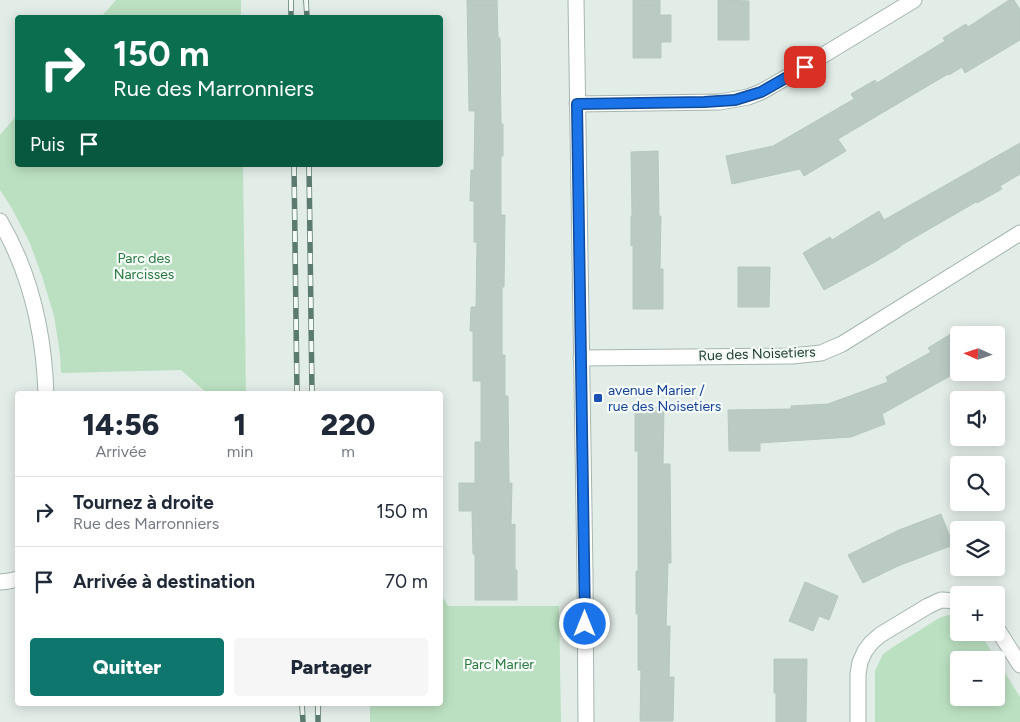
<!DOCTYPE html>
<html lang="fr">
<head>
<meta charset="utf-8">
<style>
  :root { --surface:#fff; --page:#f6f6f7; --text:#1f2937; --muted:#747a83; --line:#e0e1e3; --accent:#0f766e }
  body { margin:0; font-family:Figtree,sans-serif; background:var(--page); color:var(--text); height:100vh; display:flex; flex-direction:column; font-size:19px; white-space:nowrap }
  * { box-sizing:border-box; margin:0 }
  p { font-size:16px; color:var(--muted) }
  .icon { flex:none; width:28px; height:28px; fill:none; stroke:currentColor; stroke-width:2; stroke-linecap:round; stroke-linejoin:round }
  .map { position:relative; flex:1; overflow:hidden }
  .details { position:absolute; left:15px; top:391px; width:428px; height:315px; display:flex; flex-direction:column; background:var(--surface); border-radius:5px; box-shadow:0 2px 12px #0003 }
  .details>* { flex:none }
  .guide { position:absolute; left:15px; top:15px; width:428px; height:152px; border-radius:5px; box-shadow:0 2px 12px #0003; background:#0b6e4f; color:#fff; overflow:hidden }
  .needle { width:32px; rotate:273deg }
  .controls { position:absolute; left:950px; top:326px; display:grid; gap:10px }
  .controls a { display:grid; place-items:center; width:55px; height:55px; border-radius:5px; background:var(--surface); box-shadow:0 2px 12px #0003; font-size:25px }
  .pin { position:absolute; display:grid; place-items:center; width:42px; height:42px; color:#fff; margin:-21px; border-radius:10px; box-shadow:0 2px 8px #0006 }
  .me { position:absolute; width:55px; margin:-28px; rotate:0deg; stroke-linejoin:round; filter:drop-shadow(0 0 4px #0008) }
  .turn { display:flex; align-items:center; gap:18px; height:105px; padding:0 15px; font-size:22px }
  .turn .icon { width:65px; height:65px; stroke-width:2.5 }
  .turn b { display:block; font-size:35px; line-height:42px }
  .then { display:flex; align-items:center; height:48px; padding:0 15px; background:#0003; gap:10px; font-size:19px }
  .eta { display:flex; justify-content:space-evenly; align-items:center; height:85px; text-align:center }
  .eta b { font-size:30px; font-weight:800; line-height:35px }
  .cta { display:flex; gap:10px; margin-top:auto; padding:10px 15px }
  .cta a { flex:1; height:58px; border-radius:5px; background:var(--accent); color:#fff; font-size:20px; font-weight:800; line-height:58px; text-align:center }
  .cta a+a { background:var(--page); color:var(--text) }
  ul { padding:0; list-style:none }
  li { display:flex; align-items:center; gap:15px; height:70px; padding:0 15px; border-top:1px solid var(--line) }
  li div { flex:1 }
  li b { display:block; font-size:19px }
  li em { font-style:normal }
  .map>svg:first-child { display:block }
  .green { fill:#bbe0c1; fill-rule:evenodd }
  .building { fill:#bbcbc3; stroke:#b5c8be }
  .lines { fill:none; stroke-linecap:round; stroke-linejoin:round }
  .minor-casing { stroke:#a5b6af; stroke-width:17 }
  .tertiary-casing { stroke:#a5b6af; stroke-width:17 }
  .minor { stroke:#fff; stroke-width:15 }
  .tertiary { stroke:#fff; stroke-width:15 }
  .rail-casing { stroke:#5c7b70; stroke-width:5.5 }
  .rail { stroke:#f4faf6; stroke-width:4; stroke-dasharray:11; stroke-linecap:butt }
  .route-casing { stroke:#114b97; stroke-width:12 }
  .route { stroke:#1a73e8; stroke-width:9 }
  .transit-dot { fill:#1a4fb4; stroke:#f4faf6; stroke-width:2 }
  .labels { text-anchor:middle; dominant-baseline:central; stroke-width:4.5; stroke-linejoin:round; paint-order:stroke }
  .park-label { font-size:14px; fill:#297941; stroke:#f4faf6 }
  .street-label { font-size:14px; fill:#214035; stroke:#f4faf6 }
  .transit-label { font-size:14px; fill:#164399; stroke:#f4faf6; text-anchor:start }
</style>
</head>
<body>
<div class="map">
<svg width="1020" height="722" viewBox="0 0 1020 722">
  <rect width="100%" height="100%" fill="#e3ede8"/>
  <path class="green" d="M116,0H241V17H101Z
    M17,115L18,165H243L246,394H208L181,370L61,373L60,354L54,316L42,276L29,241L11,207L0,190V135Z
    M440,593L448,606H559L561,722H370V704H440Z
    M948,615L959,616V632L980,633L1020,697V722H875V671L883,654L890,649L939,618ZM959,660H996V698H959Z"/>
  <path class="building" d="M467,0H497L498,38H500L501,124H503V156H501V215H505L504,287H502V355H505V396H508L509,483H512L511,525L515,524V570H517V600H475V554H473L472,511H459V483H475V442H481V381H473V331H470L471,307H476L477,242H474V201H470L471,170H474L475,111H469Z
    M633,0H660V15H671V42H661V58H633Z
    M718,0L749,1V40H718Z
    M1009,0H1014L1020,10V40L965,73L962,67L949,75L948,74L838,139L846,151L804,176L800,169L732,184L726,156L773,146L854,99L851,94L875,80L877,83L945,41L943,38L966,24L968,27Z
    M1020,143V174L1000,186L1002,189L977,203L976,202L900,246V247L875,262L824,290L803,253L830,237L832,240L879,211L884,220Z
    M658,151L659,216H661L660,269H663V309H633V245L631,246V216H632L631,152Z
    M738,267H770L769,307H738Z
    M959,329V371L882,414L885,424L851,437L760,443V451H729L728,410L791,409V406L828,404L888,382L886,377L931,352L928,348Z
    M635,407H664L663,464H670L671,563H668L666,626H670L669,677H674L673,721H640L641,670H638V614H636V571H638V451H635Z
    M941,514L953,545L898,566L863,583L848,555L899,530Z
    M805,582L838,596L829,620L819,616L813,631L789,621Z
    M774,659H807L806,722H776V693H774Z"/>
  <g class="lines">
    <defs>
      <path id="minor" d="M577,104L720,102L748,97L761,92L789,76L914,0
        M0,221C31,274 44,333 46,394
        M581,358L792,356L821,353L842,344L1020,233
        M0,582L9,581L18,579
        M996,627L1020,665
        M858,722V674L860,662L865,651L871,643L880,635L928,606L941,600L959,601"/>
      <path id="tertiary" d="M576,0L585,574L586,722"/>
    </defs>
    <use href="#minor" class="minor-casing"/>
    <use href="#tertiary" class="tertiary-casing"/>
    <use href="#minor" class="minor"/>
    <use href="#tertiary" class="tertiary"/>
    <defs>
      <path id="rail" d="M291,0V18
        M306,0L307,18
        M294,165L297,394
        M309,165L312,394
        M302,704L303,722
        M318,704V722"/>
    </defs>
    <use href="#rail" class="rail-casing"/>
    <use href="#rail" class="rail"/>
  </g>
  <g class="lines">
    <defs>
      <path id="route" d="M585,624L577,104L704,102L735,100L761,92L805,67"/>
    </defs>
    <use href="#route" class="route-casing"/>
    <use href="#route" class="route"/>
  </g>
  <rect class="transit-dot" x="593" y="393" width="10" height="10" rx="2.5"/>
  <g class="labels">
    <g class="park-label">
      <text x="144" y="258">Parc des<tspan x="144" dy="16">Narcisses</tspan></text>
      <text x="499" y="664">Parc Marier</text>
    </g>
    <g class="street-label">
      <text transform="translate(757 354) rotate(-2)">Rue des Noisetiers</text>
    </g>
    <g class="transit-label">
      <text x="608" y="390">avenue Marier /<tspan x="608" dy="16">rue des Noisetiers</tspan></text>
    </g>
  </g>
</svg>
<div class="controls">
<a><svg class="needle" viewBox="-14 -14 28 28"><path d="M0-13l5 13h-10z" fill="#e53935"/><path d="M0 13l5-13h-10z" fill="#747a83"/></svg></a>
<a><svg class="icon" aria-label="sound" viewBox="0 0 24 24"><path d="M4 9h4l5-4v14l-5-4H4zM17 9q2 3 0 6"/></svg></a>
<a><svg class="icon" aria-label="search" viewBox="0 0 24 24"><circle cx="10" cy="10" r="6"/><path d="M15 15l6 6"/></svg></a>
<a><svg class="icon" aria-label="layers" viewBox="0 0 24 24"><path d="M12 4l9 5-9 5-9-5zM3 14l9 5 9-5"/></svg></a>
<a>+</a>
<a>−</a>
</div>
<div class="pin" style="left:805px;top:67px;background:#d93025"><svg class="icon" aria-label="arrive" viewBox="0 0 24 24"><path d="M6 21V4h12l-3 4 3 4H6"/></svg></div>
<svg class="me" style="left:585px;top:624px" viewBox="-20 -20 40 40"><circle r="17" fill="#1a73e8" stroke="#fff" stroke-width="3"/><path d="M0-11L8 9 0 5-8 9z" fill="#fff"/></svg>
<div class="guide">
<div class="turn"><svg class="icon" aria-label="right" viewBox="0 0 24 24"><path d="M7 20v-9h11M14 6l5 5-5 5"/></svg><div><b>150 m</b>Rue des Marronniers</div></div>
<div class="then">Puis<svg class="icon" aria-label="arrive" viewBox="0 0 24 24"><path d="M6 21V4h12l-3 4 3 4H6"/></svg></div>
</div>
<section class="details">
<div class="eta">
<div><b>14:56</b><p>Arrivée</p></div>
<div><b>1</b><p>min</p></div>
<div><b>220</b><p>m</p></div>
</div>
<ul>
<li><svg class="icon" aria-label="right" viewBox="0 0 24 24"><path d="M7 20v-9h11M14 6l5 5-5 5"/></svg><div><b>Tournez à droite</b><p>Rue des Marronniers</p></div><em>150 m</em></li>
<li><svg class="icon" aria-label="arrive" viewBox="0 0 24 24"><path d="M6 21V4h12l-3 4 3 4H6"/></svg><div><b>Arrivée à destination</b></div><em>70 m</em></li>
</ul>
<div class="cta"><a>Quitter</a><a>Partager</a></div>
</section>
</div>
</body>
</html>
